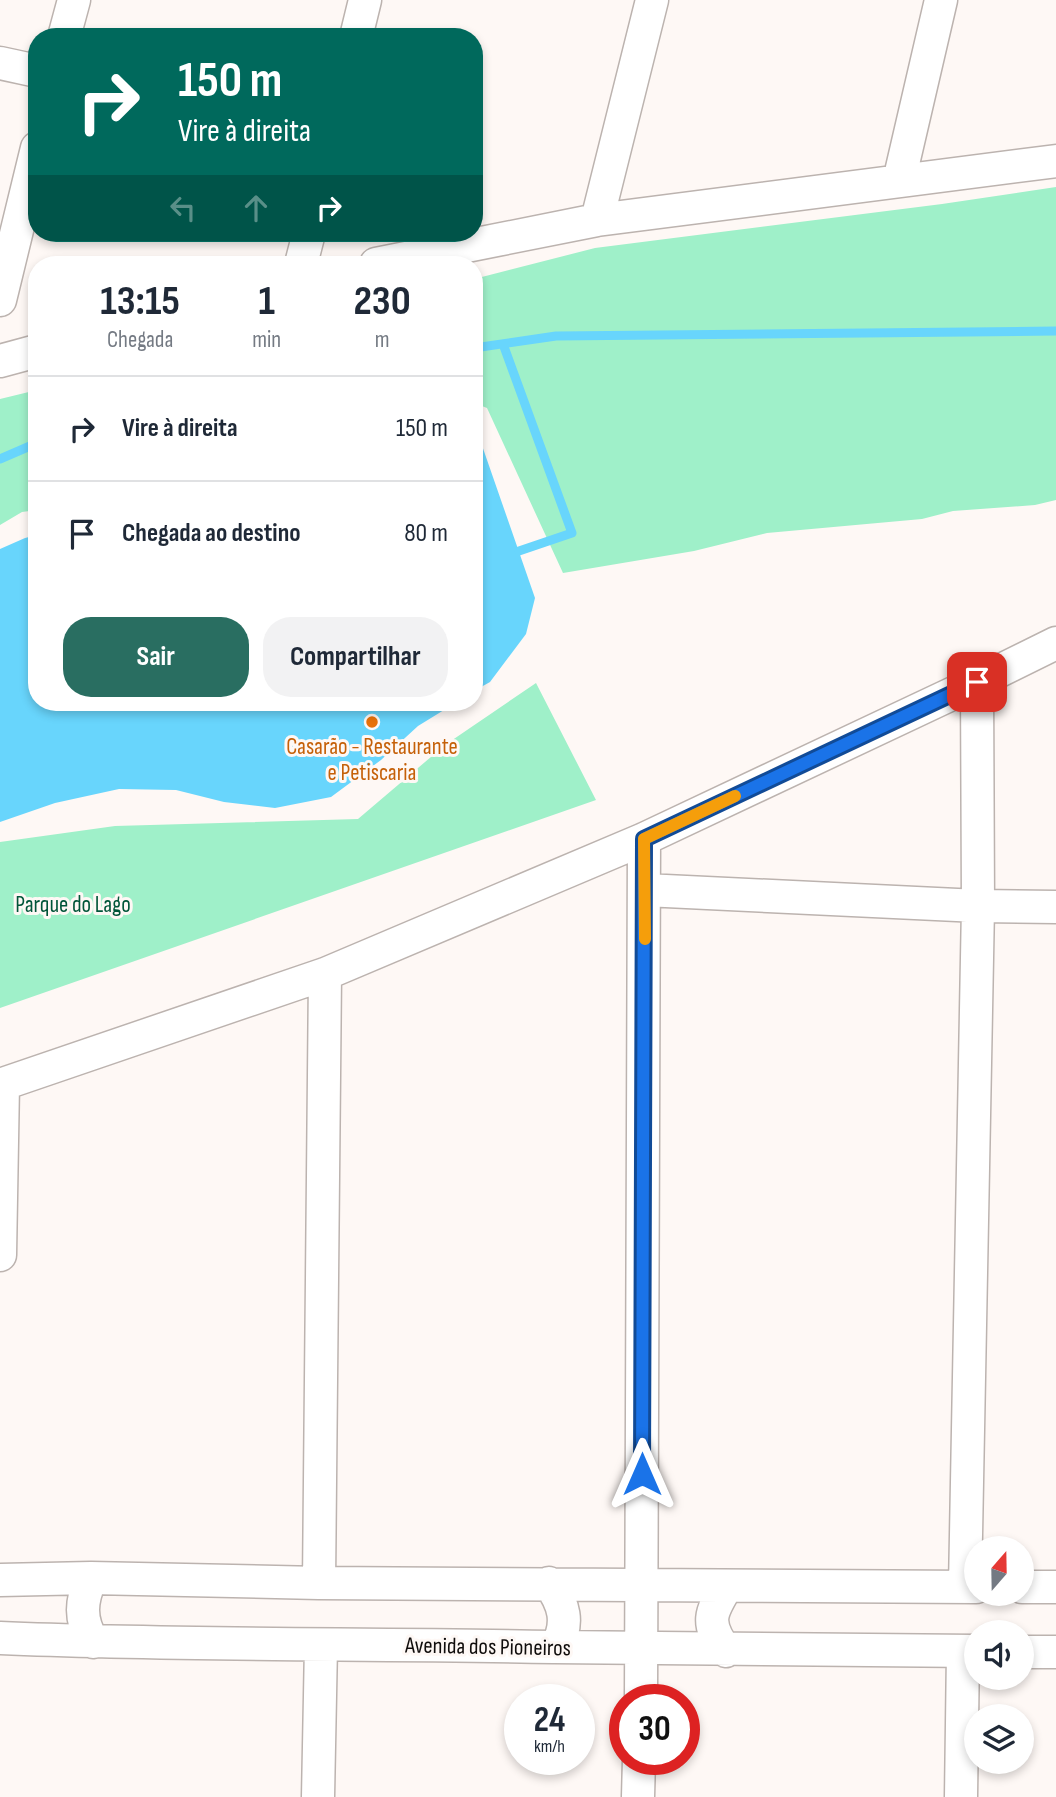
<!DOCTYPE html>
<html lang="pt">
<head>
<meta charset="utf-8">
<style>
  :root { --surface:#fff; --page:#f2f2f3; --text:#1f2937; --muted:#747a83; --line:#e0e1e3; --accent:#296e61 }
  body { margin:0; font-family:"Sofia Sans Condensed",sans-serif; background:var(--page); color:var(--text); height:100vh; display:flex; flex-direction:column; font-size:26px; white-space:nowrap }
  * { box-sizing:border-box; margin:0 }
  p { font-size:23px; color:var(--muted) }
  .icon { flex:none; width:38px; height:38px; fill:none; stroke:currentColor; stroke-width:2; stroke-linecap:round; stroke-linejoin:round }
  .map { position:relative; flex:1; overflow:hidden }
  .sheet { position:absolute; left:28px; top:256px; width:455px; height:455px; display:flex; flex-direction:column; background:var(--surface); border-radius:28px; box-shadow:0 4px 10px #0003 }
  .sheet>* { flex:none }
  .top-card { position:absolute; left:28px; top:28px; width:455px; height:214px; border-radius:28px; box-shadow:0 4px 10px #0003; background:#00695c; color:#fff; overflow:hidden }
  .needle { width:46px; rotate:20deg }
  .fabs { position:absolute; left:964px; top:1536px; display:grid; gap:14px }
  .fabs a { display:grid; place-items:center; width:70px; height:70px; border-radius:50%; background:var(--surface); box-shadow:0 4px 10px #0003; font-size:35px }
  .speed { position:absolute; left:504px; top:1684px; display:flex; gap:14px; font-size:35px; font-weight:700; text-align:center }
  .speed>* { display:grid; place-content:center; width:91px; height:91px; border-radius:50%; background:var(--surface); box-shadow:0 4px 10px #0003; line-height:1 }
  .speed small { font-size:18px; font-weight:400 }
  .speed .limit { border:10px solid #d22; background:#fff; color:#111 }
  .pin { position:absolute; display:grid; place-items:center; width:60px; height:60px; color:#fff; margin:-30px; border-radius:14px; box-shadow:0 4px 10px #0006 }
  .me { position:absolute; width:77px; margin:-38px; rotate:0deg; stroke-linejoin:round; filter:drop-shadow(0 0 5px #0008) }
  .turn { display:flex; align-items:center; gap:24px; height:147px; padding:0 35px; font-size:32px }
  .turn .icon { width:91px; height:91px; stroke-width:2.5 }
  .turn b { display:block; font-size:49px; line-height:60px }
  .lanes { display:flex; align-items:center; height:66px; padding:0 35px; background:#0003; justify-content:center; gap:35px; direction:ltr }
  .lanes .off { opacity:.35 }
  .eta { display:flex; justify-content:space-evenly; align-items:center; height:119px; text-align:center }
  .eta b { font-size:42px; font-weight:700; line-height:49px }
  .action { display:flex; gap:14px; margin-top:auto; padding:14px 35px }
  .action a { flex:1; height:80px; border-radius:28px; background:var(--accent); color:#fff; font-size:28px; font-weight:700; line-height:80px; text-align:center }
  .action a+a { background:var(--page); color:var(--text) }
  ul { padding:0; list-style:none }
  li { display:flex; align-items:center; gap:21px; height:105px; padding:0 35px; border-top:2px solid var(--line) }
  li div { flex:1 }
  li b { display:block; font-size:26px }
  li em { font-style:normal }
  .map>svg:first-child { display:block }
  .green { fill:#9ff0c9 }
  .water { fill:#68d5fc }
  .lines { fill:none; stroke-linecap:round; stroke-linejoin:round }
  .stream { stroke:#68d5fc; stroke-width:9 }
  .minor-casing { stroke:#bcb3af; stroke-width:35 }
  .minor { stroke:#fff; stroke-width:32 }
  .route-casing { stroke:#114b97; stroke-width:18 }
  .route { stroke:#1a73e8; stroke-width:12 }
  .slow { stroke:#f59e0b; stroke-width:12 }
  .food-dot { fill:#e8710a; stroke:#fef8f5; stroke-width:2.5 }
  .labels { text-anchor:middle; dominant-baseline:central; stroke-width:6; stroke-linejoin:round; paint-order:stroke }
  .food-label { font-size:23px; fill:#c56008; stroke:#fef8f5 }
  .park-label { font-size:23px; fill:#005539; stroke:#fef8f5 }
  .street-label { font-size:23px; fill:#100d0c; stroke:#fef8f5 }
</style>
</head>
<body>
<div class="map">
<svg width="1056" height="1797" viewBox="0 0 1056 1797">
  <rect width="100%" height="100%" fill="#fef8f5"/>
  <path class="green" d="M1056,187V500L1035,505L953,511L922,519L767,533L694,551L563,573L487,408L474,403V279L595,248L942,204Z
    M37,390V510L22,512L0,525V399Z
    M536,683L596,800L0,1008V842L115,826L358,819L445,745Z"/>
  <path class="water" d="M474,431L478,434L535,598L526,634L490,682L474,691Z
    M37,535V702H457L418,726L381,760L331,797L275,808L224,802L176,790L119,789L55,803L0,822V549L25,538Z"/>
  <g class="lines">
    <path class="stream" d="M503,344L572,533L519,551
      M474,348L556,336L1056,331
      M0,459L37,443"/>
    <defs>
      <path id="minor" d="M64,37L74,0
        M356,37L365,0
        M0,63L37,71
        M899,181L941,0
        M597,220L652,0
        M301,264L309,233
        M376,264L597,220L1056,161
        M0,300L37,148
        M0,361L37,351
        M645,890L978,906L1056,907
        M0,1085L325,974L644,839L977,682L1056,643
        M0,1255L3,1084
        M91,1578C81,1601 79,1619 93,1642
        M0,1580L91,1578L319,1583L976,1587
        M319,1583L325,974
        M549,1583C564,1604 570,1623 556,1647
        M965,1587L978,906L977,682
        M1022,1587H1056
        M0,1638C185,1646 369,1643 554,1647C695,1649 836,1651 976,1651
        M726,1651C705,1623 710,1613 727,1586
        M1022,1652H1056
        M641,1699L644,839
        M318,1797L321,1645
        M638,1797L639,1759
        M961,1797L963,1651"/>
    </defs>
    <use href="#minor" class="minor-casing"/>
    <use href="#minor" class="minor"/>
  </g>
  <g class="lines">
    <defs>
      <path id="route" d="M642,1474L644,839L977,682"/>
    </defs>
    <use href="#route" class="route-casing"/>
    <use href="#route" class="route"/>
    <path class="slow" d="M645,939L644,839L735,796"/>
  </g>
  <circle class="food-dot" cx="372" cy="722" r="7"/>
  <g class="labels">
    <g class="food-label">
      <text x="372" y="747">Casarão - Restaurante<tspan x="372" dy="26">e Petiscaria</tspan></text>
    </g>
    <g class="park-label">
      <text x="73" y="905">Parque do Lago</text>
    </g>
    <g class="street-label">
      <text transform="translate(488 1647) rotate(1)">Avenida dos Pioneiros</text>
    </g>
  </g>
</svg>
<div class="fabs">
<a><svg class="needle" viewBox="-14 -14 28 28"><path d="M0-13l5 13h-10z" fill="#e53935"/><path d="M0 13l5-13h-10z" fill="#747a83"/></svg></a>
<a><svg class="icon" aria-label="sound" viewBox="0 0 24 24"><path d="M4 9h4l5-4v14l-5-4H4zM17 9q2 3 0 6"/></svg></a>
<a><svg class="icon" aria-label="layers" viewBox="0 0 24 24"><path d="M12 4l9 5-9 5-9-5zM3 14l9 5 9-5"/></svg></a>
</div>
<div class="speed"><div>24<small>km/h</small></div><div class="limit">30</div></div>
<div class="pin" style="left:977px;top:682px;background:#d93025"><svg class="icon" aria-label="arrive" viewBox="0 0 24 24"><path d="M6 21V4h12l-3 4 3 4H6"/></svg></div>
<svg class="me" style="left:642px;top:1474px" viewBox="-20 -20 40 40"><path d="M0-17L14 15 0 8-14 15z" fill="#1a73e8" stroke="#fff" stroke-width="4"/></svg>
<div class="top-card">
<div class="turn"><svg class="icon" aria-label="right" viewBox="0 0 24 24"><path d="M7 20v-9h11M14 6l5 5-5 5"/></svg><div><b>150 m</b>Vire à direita</div></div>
<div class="lanes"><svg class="icon off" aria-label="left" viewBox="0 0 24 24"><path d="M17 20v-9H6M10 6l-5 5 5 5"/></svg><svg class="icon off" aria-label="ahead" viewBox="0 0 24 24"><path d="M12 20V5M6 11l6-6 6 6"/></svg><svg class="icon" aria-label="right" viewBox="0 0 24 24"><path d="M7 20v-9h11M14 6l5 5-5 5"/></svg></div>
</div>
<section class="sheet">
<div class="eta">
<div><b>13:15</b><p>Chegada</p></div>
<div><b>1</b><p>min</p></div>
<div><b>230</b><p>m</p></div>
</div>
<ul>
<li><svg class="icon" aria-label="right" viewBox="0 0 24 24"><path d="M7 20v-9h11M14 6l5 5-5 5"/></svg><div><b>Vire à direita</b></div><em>150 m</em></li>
<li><svg class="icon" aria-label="arrive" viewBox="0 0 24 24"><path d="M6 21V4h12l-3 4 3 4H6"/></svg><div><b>Chegada ao destino</b></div><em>80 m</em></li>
</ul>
<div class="action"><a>Sair</a><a>Compartilhar</a></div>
</section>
</div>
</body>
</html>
